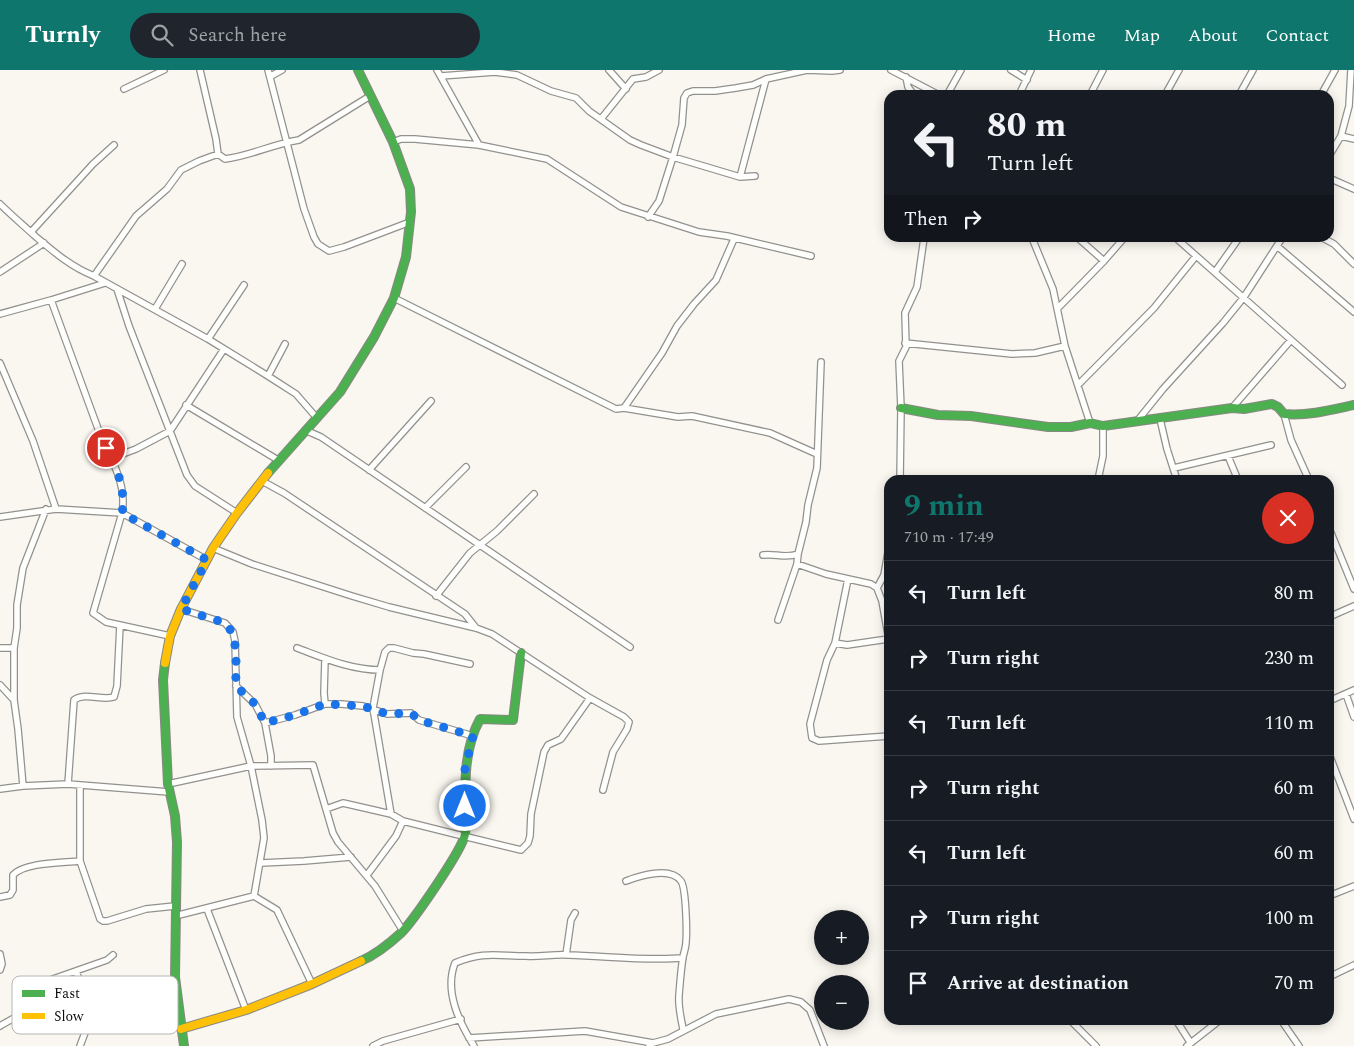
<!DOCTYPE html>
<html lang="en">
<head>
<meta charset="utf-8">
<style>
  :root { --surface:#171b24; --page:#20242c; --text:#f1f3f6; --muted:#9ea1a6; --line:#363941; --accent:#0f766e }
  body { margin:0; font-family:Spectral,serif; background:var(--page); color:var(--text); height:100vh; display:flex; flex-direction:column; font-size:19px; white-space:nowrap }
  * { box-sizing:border-box; margin:0 }
  p { font-size:16px; color:var(--muted) }
  .icon { flex:none; width:28px; height:28px; fill:none; stroke:currentColor; stroke-width:2; stroke-linecap:round; stroke-linejoin:round }
  .map { position:relative; flex:1; overflow:hidden }
  .details { position:absolute; left:884px; top:405px; width:450px; height:550px; display:flex; flex-direction:column; background:var(--surface); border-radius:15px; box-shadow:0 2px 12px #0003 }
  .details>* { flex:none }
  .banner { position:absolute; left:884px; top:20px; width:450px; height:152px; border-radius:15px; box-shadow:0 2px 12px #0003; background:#171b24; color:var(--text); overflow:hidden }
  .fabs { position:absolute; left:814px; top:840px; display:grid; gap:10px }
  .fabs a { display:grid; place-items:center; width:55px; height:55px; border-radius:50%; background:var(--surface); box-shadow:0 2px 12px #0003; font-size:25px }
  .pin { position:absolute; display:grid; place-items:center; width:42px; height:42px; color:#fff; margin:-21px; border:2px solid #fff; border-radius:50%; box-shadow:0 1px 5px #0007 }
  .me { position:absolute; width:55px; margin:-28px; rotate:0deg; stroke-linejoin:round; filter:drop-shadow(0 0 4px #0008) }
  .turn { display:flex; align-items:center; gap:18px; height:105px; padding:0 20px; font-size:22px }
  .turn .icon { width:65px; height:65px; stroke-width:2.5 }
  .turn b { display:block; font-size:35px; line-height:42px }
  .then { display:flex; align-items:center; height:48px; padding:0 20px; background:#0003; gap:10px; font-size:19px }
  .round { display:grid; place-items:center; flex:none; width:52px; height:52px; border-radius:26px; background:var(--page) }
  .headline { display:flex; align-items:center; justify-content:space-between; height:85px; padding:0 20px }
  h1 { font-size:30px; font-weight:700; line-height:38px; color:var(--accent) }
  ul { padding:0; list-style:none }
  li { display:flex; align-items:center; gap:15px; height:65px; padding:0 20px; border-top:1px solid var(--line) }
  li div { flex:1 }
  li b { display:block; font-size:19px }
  li em { font-style:normal }
  header { display:flex; align-items:center; gap:30px; box-sizing:border-box; height:70px; padding:0 25px; background:var(--accent); color:#fff }
  header strong { font-size:24px }
  nav { display:flex; gap:28px; margin-inline-start:auto; font-size:18px }
  .search { width:350px; height:45px; background:var(--page); display:flex; align-items:center; gap:12px; box-sizing:border-box; padding:0 18px; border-radius:28px; color:var(--muted); font-size:19px }
  .map>svg:first-child { display:block }
  .lines { fill:none; stroke-linecap:round; stroke-linejoin:round }
  .street-casing { stroke:#92918e; stroke-width:8 }
  .fast-casing { stroke:#898884; stroke-width:10 }
  .slow-casing { stroke:#898884; stroke-width:10 }
  .street { stroke:#fefefd; stroke-width:5.5 }
  .fast { stroke:#4caf50; stroke-width:8 }
  .slow { stroke:#ffc107; stroke-width:8 }
  .route { stroke:#1a73e8; stroke-width:9; stroke-dasharray:0 16.2 }
  .key { fill:#fff; stroke:#b6b6b6; stroke-width:1 }
  .key-label { font-size:14px; fill:#0b0b0b }
</style>
</head>
<body>
<header>
<strong>Turnly</strong>
<div class="search"><svg class="icon" aria-label="search" viewBox="0 0 24 24"><circle cx="10" cy="10" r="6"/><path d="M15 15l6 6"/></svg>Search here</div>
<nav><a>Home</a><a>Map</a><a>About</a><a>Contact</a></nav>
</header>
<div class="map">
<svg width="1354" height="976" viewBox="0 0 1354 976">
  <rect width="100%" height="100%" fill="#f9f7ef"/>
  <g class="lines">
    <defs>
      <path id="street" d="M200,0L216,69L218,84
        M268,0L304,139L314,167L318,174L329,181L344,177L410,152
        M437,0L479,75
        M609,0L626,19
        M891,0L939,25
        M1011,0L1027,10
        M271,6L282,0
        M441,6L495,2L517,5L551,21L576,28L589,41L630,70L641,75L673,87L740,107L755,106
        M906,7L908,17L914,25
        M124,19L164,0
        M947,25L961,0
        M1019,25L1031,0
        M1090,25L1103,0
        M1165,25L1179,0
        M1239,25L1253,0
        M1321,25L1335,0
        M601,49L633,9L646,7L659,0
        M1341,66L1354,69
        M393,72L401,69H415L479,75L547,89L621,137L699,162L727,166L811,186
        M1329,86L1341,66L1349,36L1351,0
        M740,107L766,9
        M1329,108L1354,119
        M0,134C11,145 23,155 35,166C54,182 71,197 94,206L208,269L268,306L296,324L316,347
        M648,147L659,131L673,87L682,55L684,28L687,23L693,21H715L736,18L753,15L766,9L807,0L832,1L840,0
        M31,162L93,94L114,75
        M1032,168L1053,219L1065,276L1090,353
        M1078,168L1104,191
        M1176,168L1342,315
        M1323,168L1334,174L1354,194
        M1277,176L1354,242
        M0,202L44,173
        M1215,202L1239,168
        M94,206L136,146L167,119L181,100L199,91L218,84L225,89C250,86 273,74 299,70L370,26
        M117,219L129,256L187,405L195,416L237,443
        M394,228L616,339L624,338L678,347L692,346L770,363L817,384
        M51,230C66,272 82,314 97,356C107,383 128,412 122,443L93,543L106,552L170,566
        M1058,238L1104,191L1124,168
        M155,239L182,194
        M0,244L51,230L105,213
        M208,269L244,215
        M905,273L1012,284L1035,283L1065,276
        M0,293L33,371L56,439
        M268,306L285,274
        M1078,315L1154,238L1196,186
        M186,335L278,390
        M624,338L662,283L677,256L694,234L716,210L734,169
        M1232,338L1291,270
        M1284,344L1291,370L1309,410
        M1160,349L1167,379L1177,410
        M1138,350L1163,319L1223,253L1244,227L1282,168
        M305,360L321,367L630,577
        M1228,386L1238,410
        M112,388L136,379L170,361L224,279
        M1174,398L1271,375
        M369,400L431,331
        M901,409L912,410
        M900,410L901,338L899,291L906,277L905,243L917,217L924,168
        M1098,410L1103,386V356
        M262,411L284,423L465,544L476,558
        M425,438L466,397
        M0,447L56,439L122,443L207,490
        M1329,458L1354,519
        M889,477L884,505L877,518L882,531L889,570
        M213,478L252,494L352,526L389,537L476,558L492,564L590,628L624,647L629,652L627,659L613,682L603,720
        M763,485C775,483 785,489 798,484
        M797,494L826,504L871,514L877,518
        M848,509L835,573L827,590L810,654L812,668L819,671L889,666
        M436,526L470,483L497,461L534,424
        M181,539L225,553L233,562L235,571L237,647L251,696L262,750L264,768L254,826
        M1329,547L1354,536
        M778,550L797,494L798,484L806,452L808,435L817,398L821,292
        M835,573L847,575L888,569
        M0,578H14
        M297,578C324,588 351,600 380,600
        M0,615L14,630
        M236,616L255,634L265,653
        M1346,624L1354,647
        M1329,631L1354,620
        M325,634L324,623L325,589
        M1329,684L1354,749
        M271,696V686L265,653L295,645L325,634H341L363,636L387,644L411,643L419,650L473,666
        M68,714L74,630C85,622 102,631 114,627L117,616L120,555
        M168,714L251,696L313,695L333,763L338,772L375,816L403,861
        M80,715V791L100,849L103,851H107L146,839L175,836
        M23,716L18,659L14,630V578L17,558V535L23,498L46,439
        M0,719L23,716L68,714L169,722
        M326,739L343,733L391,744L403,751L455,764L521,780L528,773L530,766L531,744L544,682L548,675L561,669L590,628
        M391,744L373,638L380,600L385,582L389,578H394L413,583L424,584L470,594
        M261,793L304,791L351,787
        M367,805L396,766L403,751
        M626,811C639,806 670,796 681,811C686,818 687,861 686,872C686,877 684,882 683,887C681,899 680,913 679,925C678,937 681,948 683,959
        M1329,826L1354,816
        M0,827L10,825L13,820V805C25,792 62,793 80,791
        M207,839L246,940
        M175,846L254,826L277,840L312,914
        M0,884L2,894L0,900
        M566,885L571,850L575,843
        M76,901L95,956
        M1329,907L1354,895
        M1070,950L1096,976
        M1176,950L1190,972
        M1281,950L1299,976
        M0,956C8,951 18,947 24,940C34,929 37,918 50,910L107,890L113,885
        M469,968L585,961L653,973
        M80,976L86,960L177,922
        M373,976L383,971L461,949
        M474,976C459,952 444,921 455,893C483,881 497,886 526,886C540,887 554,884 568,885C607,886 645,891 683,888
        M649,976L653,973L668,969L716,944L789,929L801,932L810,940L824,976
        M1187,976L1220,950"/>
      <path id="fast" d="M901,338L938,345L971,346L1048,357H1071L1090,353L1103,356L1232,338L1244,339L1272,334L1278,337L1284,344C1308,346 1331,340 1354,335
        M268,403L340,322L374,267L394,228L406,187L411,142L410,119L393,72L358,0
        M165,593L163,610L168,714L175,746L177,772L175,907L184,976
        M361,891C375,885 389,874 401,863C413,851 463,779 465,764C466,756 465,746 465,738C465,708 465,676 480,649L513,650L521,583"/>
      <path id="slow" d="M165,593L170,566L181,539L213,478L237,443L268,403
        M181,959L246,940L312,914L361,891"/>
    </defs>
    <use href="#street" class="street-casing"/>
    <use href="#fast" class="fast-casing"/>
    <use href="#slow" class="slow-casing"/>
    <use href="#street" class="street"/>
    <use href="#fast" class="fast"/>
    <use href="#slow" class="slow"/>
  </g>
  <g class="lines">
    <path class="route" d="M106,378C117,396 126,422 122,443L207,490L181,539L225,553C240,567 235,597 236,616L255,634L265,653L295,645L325,634L363,636L387,644L411,643L419,650L473,666L465,698V736"/>
  </g>
  <rect x="12" y="906" width="166" height="58" rx="8" class="key"/>
  <rect x="22" y="920" width="23" height="7" fill="#4caf50"/>
  <rect x="22" y="943" width="23" height="6" fill="#ffc107"/>
  <g class="key-label">
    <text x="54" y="928">Fast</text>
    <text x="54" y="951">Slow</text>
  </g>
</svg>
<div class="fabs">
<a>+</a>
<a>−</a>
</div>
<div class="pin" style="left:106px;top:378px;background:#d93025"><svg class="icon" aria-label="arrive" viewBox="0 0 24 24"><path d="M6 21V4h12l-3 4 3 4H6"/></svg></div>
<svg class="me" style="left:465px;top:736px" viewBox="-20 -20 40 40"><circle r="17" fill="#1a73e8" stroke="#fff" stroke-width="3"/><path d="M0-11L8 9 0 5-8 9z" fill="#fff"/></svg>
<div class="banner">
<div class="turn"><svg class="icon" aria-label="left" viewBox="0 0 24 24"><path d="M17 20v-9H6M10 6l-5 5 5 5"/></svg><div><b>80 m</b>Turn left</div></div>
<div class="then">Then<svg class="icon" aria-label="right" viewBox="0 0 24 24"><path d="M7 20v-9h11M14 6l5 5-5 5"/></svg></div>
</div>
<section class="details">
<div class="headline"><div><h1>9 min</h1><p>710 m · 17:49</p></div><a class="round" style="background:#d93025;color:#fff"><svg class="icon" aria-label="close" viewBox="0 0 24 24"><path d="M6 6l12 12M18 6L6 18"/></svg></a></div>
<ul>
<li><svg class="icon" aria-label="left" viewBox="0 0 24 24"><path d="M17 20v-9H6M10 6l-5 5 5 5"/></svg><div><b>Turn left</b></div><em>80 m</em></li>
<li><svg class="icon" aria-label="right" viewBox="0 0 24 24"><path d="M7 20v-9h11M14 6l5 5-5 5"/></svg><div><b>Turn right</b></div><em>230 m</em></li>
<li><svg class="icon" aria-label="left" viewBox="0 0 24 24"><path d="M17 20v-9H6M10 6l-5 5 5 5"/></svg><div><b>Turn left</b></div><em>110 m</em></li>
<li><svg class="icon" aria-label="right" viewBox="0 0 24 24"><path d="M7 20v-9h11M14 6l5 5-5 5"/></svg><div><b>Turn right</b></div><em>60 m</em></li>
<li><svg class="icon" aria-label="left" viewBox="0 0 24 24"><path d="M17 20v-9H6M10 6l-5 5 5 5"/></svg><div><b>Turn left</b></div><em>60 m</em></li>
<li><svg class="icon" aria-label="right" viewBox="0 0 24 24"><path d="M7 20v-9h11M14 6l5 5-5 5"/></svg><div><b>Turn right</b></div><em>100 m</em></li>
<li><svg class="icon" aria-label="arrive" viewBox="0 0 24 24"><path d="M6 21V4h12l-3 4 3 4H6"/></svg><div><b>Arrive at destination</b></div><em>70 m</em></li>
</ul>
</section>
</div>
</body>
</html>
